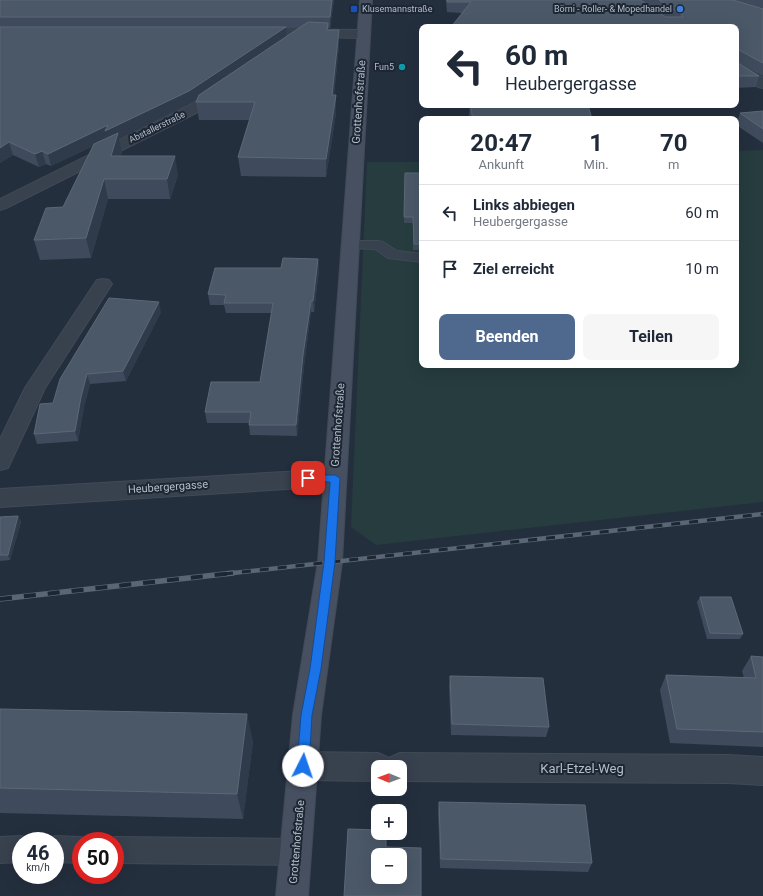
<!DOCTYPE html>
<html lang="de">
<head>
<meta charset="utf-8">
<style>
  :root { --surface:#fff; --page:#f6f6f7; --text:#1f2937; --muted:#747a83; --line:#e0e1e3; --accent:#4f688e }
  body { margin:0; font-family:Roboto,sans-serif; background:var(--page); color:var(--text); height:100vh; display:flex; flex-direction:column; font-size:15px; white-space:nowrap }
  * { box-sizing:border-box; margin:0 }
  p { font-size:13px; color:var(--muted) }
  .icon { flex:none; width:22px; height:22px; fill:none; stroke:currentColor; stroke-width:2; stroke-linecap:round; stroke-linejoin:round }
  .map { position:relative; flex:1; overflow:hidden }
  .details { position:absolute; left:419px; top:116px; width:320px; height:252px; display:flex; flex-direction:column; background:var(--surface); border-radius:8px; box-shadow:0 4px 16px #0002 }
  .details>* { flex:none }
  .guide { position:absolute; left:419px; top:24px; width:320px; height:84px; border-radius:8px; box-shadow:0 4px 16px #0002; background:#fff; color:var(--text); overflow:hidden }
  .needle { width:26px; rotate:271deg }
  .controls { position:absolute; left:371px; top:760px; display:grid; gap:8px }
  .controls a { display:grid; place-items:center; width:36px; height:36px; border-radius:8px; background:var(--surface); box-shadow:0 4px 16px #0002; font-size:20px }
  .speed { position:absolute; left:12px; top:832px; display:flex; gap:8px; font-size:20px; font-weight:700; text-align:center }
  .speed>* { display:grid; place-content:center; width:52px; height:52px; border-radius:50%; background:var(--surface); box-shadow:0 4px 16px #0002; line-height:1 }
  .speed small { font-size:10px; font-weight:400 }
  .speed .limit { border:6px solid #d22; background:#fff; color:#111 }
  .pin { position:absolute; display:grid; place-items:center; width:34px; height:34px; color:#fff; margin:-17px; border-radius:8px; box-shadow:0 2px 6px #0006 }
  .me { position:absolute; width:44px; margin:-22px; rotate:4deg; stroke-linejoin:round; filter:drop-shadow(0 0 3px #0008) }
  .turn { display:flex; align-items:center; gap:14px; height:84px; padding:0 20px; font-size:18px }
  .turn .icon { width:52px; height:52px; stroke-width:2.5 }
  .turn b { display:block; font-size:28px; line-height:34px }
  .eta { display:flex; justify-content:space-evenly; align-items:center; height:68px; text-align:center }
  .eta b { font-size:24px; font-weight:700; line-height:28px }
  .primary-button { display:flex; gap:8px; margin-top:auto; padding:8px 20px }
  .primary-button a { flex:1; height:46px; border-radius:8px; background:var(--accent); color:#fff; font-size:16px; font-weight:700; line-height:46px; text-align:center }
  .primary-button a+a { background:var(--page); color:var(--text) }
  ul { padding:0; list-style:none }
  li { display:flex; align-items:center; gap:12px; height:56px; padding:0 20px; border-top:1px solid var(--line) }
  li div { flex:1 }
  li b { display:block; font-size:15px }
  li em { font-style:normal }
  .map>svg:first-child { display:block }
  .green { fill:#263c3f }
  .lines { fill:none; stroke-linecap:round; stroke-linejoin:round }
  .service-casing { stroke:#414a57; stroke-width:2 }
  .minor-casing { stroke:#414a57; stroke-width:2 }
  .secondary-casing { stroke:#414a57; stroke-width:2 }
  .service { fill:#38414e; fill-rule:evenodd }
  .minor { fill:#38414e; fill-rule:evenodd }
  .secondary { fill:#465061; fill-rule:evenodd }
  .rail-far1-casing { stroke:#5a6575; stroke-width:4.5 }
  .rail-casing { stroke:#5a6575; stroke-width:5.5 }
  .rail-far1 { stroke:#1d2633; stroke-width:3; stroke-dasharray:9; stroke-linecap:butt }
  .rail { stroke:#1d2633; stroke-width:4; stroke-dasharray:12; stroke-linecap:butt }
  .wall { fill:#3f4b5c; fill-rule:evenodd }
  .shaded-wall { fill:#2f3b4b }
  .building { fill:#4b5868; stroke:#5c6777; fill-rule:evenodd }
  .route { fill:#1a73e8; stroke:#114b97 }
  .transit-dot { fill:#1a4fb4; stroke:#1d2633; stroke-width:1.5 }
  .shop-dot { fill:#3f7fe0; stroke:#1d2633; stroke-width:1.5 }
  .culture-dot { fill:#0f9aa8; stroke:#1d2633; stroke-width:1.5 }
  .labels { text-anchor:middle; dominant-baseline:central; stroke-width:4; stroke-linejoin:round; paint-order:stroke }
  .far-poi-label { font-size:9px; fill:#b4bcc9; stroke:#1d2633; text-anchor:end }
  .far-street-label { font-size:9px; fill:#b4bcc9; stroke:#1d2633 }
  .street-label { font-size:11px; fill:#b4bcc9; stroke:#1d2633 }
  .near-street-label { font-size:13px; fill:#b4bcc9; stroke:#1d2633 }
</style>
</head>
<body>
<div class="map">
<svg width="763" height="896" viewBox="0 0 763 896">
  <rect width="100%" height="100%" fill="#242f3e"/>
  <path class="green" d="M763,150V502L376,545L351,527L367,162H422V365H736V151Z"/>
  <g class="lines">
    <defs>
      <path id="service" d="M350,241H378L383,242L397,251L422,254V262L388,258L375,249L345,248L343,245L345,242Z
        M21,836L31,841H21V862L0,863V837Z
        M55,836L81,837L90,841H81V863L55,862V841H45Z
        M115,837L296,839L305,843L309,852L305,861L296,865L115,863V841H106Z"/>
      <path id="minor" d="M257,29L363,30L367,31L369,34L367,37L363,38L253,36L251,33L253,30Z
        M736,63L740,64L763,78V88L758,87L736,73Z
        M221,87L226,88L228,91L226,94L202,110L6,208L0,210V199L192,104L216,88Z
        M103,279L109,280L112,284L45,388L8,468L0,470V439L25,388L97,280Z
        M319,470H335L343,472L346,478L343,484L335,486L0,507V489Z
        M303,752L378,753L389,758L400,753L728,755L763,757V785L728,783L400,781V767H378V781L303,780L292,776L288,766L292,756Z"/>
      <path id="secondary" d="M360,0H372L342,562L321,715L308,896H276L293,715L318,562Z"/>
    </defs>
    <use href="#service" class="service-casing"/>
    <use href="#minor" class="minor-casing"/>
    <use href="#secondary" class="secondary-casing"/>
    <use href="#service" class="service"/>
    <use href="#minor" class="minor"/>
    <use href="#secondary" class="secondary"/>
    <defs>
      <path id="rail-far1" d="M224,574L763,514"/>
      <path id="rail" d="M0,599L233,573"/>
    </defs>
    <use href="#rail-far1" class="rail-far1-casing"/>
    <use href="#rail" class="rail-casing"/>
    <use href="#rail-far1" class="rail-far1"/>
    <use href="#rail" class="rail"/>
  </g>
  <path class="wall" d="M0,0H334L330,28H328L329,30L339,46L334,95H336V113L326,177L241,176L238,157L250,120H199L196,102L197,99L191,103L119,139L122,152L121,156L178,175L170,199H108L91,258L40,260L34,240L63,207L93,146L51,166L46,164L39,167L13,155L0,163ZM286,28H299L287,36Z
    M446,0H641L666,17H667L642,0H763V76L738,63L759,76L756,87L736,88V27L462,13L447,12Z
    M470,105H588L592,119H470L469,115Z
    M763,111V143L736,125L740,113Z
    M405,173H422V250H413V223H404Z
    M319,269L314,312H311L304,366L297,436L250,435L249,425V423H207L205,412L260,382L272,313H226L224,305H210L208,294Z
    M161,312L126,381L90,384L84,407L78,441L37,444L34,434L53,403Z
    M18,516L21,522L10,560L0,561V517Z
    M700,597L743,634L740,639H707L697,602Z
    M751,656L763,657V747L670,743L660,690L666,675L744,678L742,671Z
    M450,676L549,727L546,737L451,735L449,686Z
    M0,709L253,741L243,819L0,813Z
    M439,802L592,863L588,872L440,868L438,811Z"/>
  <path class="shaded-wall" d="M332,0H334L330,28V17Z
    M286,27L287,38L191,103L119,139L122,152L115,175L107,140L51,166L48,154Z
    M339,30V46L332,113V95Z
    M422,66V78H419V67Z
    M336,95V113L326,177V159Z
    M9,142L13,155L0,163V148Z
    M42,151L46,164L39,167L35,154Z
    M175,156L178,175L170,199L167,179Z
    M104,179L108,199L91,258L86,238Z
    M318,259L319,269L314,312L313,301Z
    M311,301V312L304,366L297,436L296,425L303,355Z
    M159,302L161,312L126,381L123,371Z
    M87,374L90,384L84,407L78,441L75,431L81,397Z
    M18,516L21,522L10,560L8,555Z
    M247,714L253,741L243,819L237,794Z"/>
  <path class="building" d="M0,0H332L330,17H0Z
    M447,0H641L666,17H683L682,15L659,0H733L763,9V63L739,50L738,52V63L759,76H736V27H451L471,2H447Z
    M308,22L328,23L327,30H339L332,95H336L326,159L238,157L255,102H196L199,95Z
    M0,27H286L189,91L105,131L108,125L48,154L42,151L35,154L9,142L0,148Z
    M470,105H588L592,119H473Z
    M763,111V129L740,113Z
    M118,133L111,156H175L167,179H104L86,238L34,240L46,208L63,207L94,144Z
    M405,173H422V244H414L413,217H404Z
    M283,258L318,259L313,301H311L303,355L296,425H249L251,412H205L211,382H260L273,303H224L226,295L208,294L215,268H281Z
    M109,298L159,302L123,371L87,374L81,397L75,431L34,434L40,404L53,403L60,379Z
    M18,516L8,555H0V517Z
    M700,597H731L743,634L710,633Z
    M751,656L763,657V732L677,729L666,675L756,678Z
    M450,676L543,678L549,727L452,724Z
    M0,709L247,714L237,794L0,788Z
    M439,802L585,805L592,863L441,859Z
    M348,829L378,830V833H386V847L421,848V896H344ZM378,855H400V877H378Z"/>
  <path class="route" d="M308,475H335L340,478L335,562L321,669L312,715L309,766L307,770L303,772L299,770L297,766L301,715L310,669L324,562L330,482L305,481L304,478L305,476Z"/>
  <rect class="transit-dot" x="350" y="5" width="8" height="8" rx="2"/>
  <circle class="shop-dot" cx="680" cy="9" r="4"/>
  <circle class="culture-dot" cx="402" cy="67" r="4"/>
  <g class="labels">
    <g class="far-poi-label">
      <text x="362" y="9" text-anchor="start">Klusemannstraße</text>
      <text x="672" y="9">Börni - Roller- &amp; Mopedhandel</text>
      <text x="394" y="67">Fun5</text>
    </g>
    <g class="far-street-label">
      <text transform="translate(157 127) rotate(-26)">Abstallerstraße</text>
    </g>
    <g class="street-label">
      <text transform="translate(359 102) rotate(-86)">Grottenhofstraße</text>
      <text transform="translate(338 425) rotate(-86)">Grottenhofstraße</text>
      <text transform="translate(168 487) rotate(-4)">Heubergergasse</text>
      <text transform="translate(297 842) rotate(-85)">Grottenhofstraße</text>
    </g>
    <g class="near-street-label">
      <text x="582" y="768">Karl-Etzel-Weg</text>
    </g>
  </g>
</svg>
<div class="controls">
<a><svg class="needle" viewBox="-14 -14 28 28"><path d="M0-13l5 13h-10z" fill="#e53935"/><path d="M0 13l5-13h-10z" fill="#747a83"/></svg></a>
<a>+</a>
<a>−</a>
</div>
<div class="speed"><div>46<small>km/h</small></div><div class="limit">50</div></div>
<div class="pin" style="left:308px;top:478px;background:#d93025"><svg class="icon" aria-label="arrive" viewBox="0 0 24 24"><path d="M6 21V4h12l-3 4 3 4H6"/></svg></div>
<svg class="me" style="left:303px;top:766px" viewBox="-20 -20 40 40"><circle r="19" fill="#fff"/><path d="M0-13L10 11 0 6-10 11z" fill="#1a73e8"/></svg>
<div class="guide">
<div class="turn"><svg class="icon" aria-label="left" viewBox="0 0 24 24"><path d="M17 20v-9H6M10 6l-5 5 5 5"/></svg><div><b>60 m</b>Heubergergasse</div></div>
</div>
<section class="details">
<div class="eta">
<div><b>20:47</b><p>Ankunft</p></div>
<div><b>1</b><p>Min.</p></div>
<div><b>70</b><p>m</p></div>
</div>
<ul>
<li><svg class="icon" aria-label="left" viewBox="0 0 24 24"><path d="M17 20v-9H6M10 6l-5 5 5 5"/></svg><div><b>Links abbiegen</b><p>Heubergergasse</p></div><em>60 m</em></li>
<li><svg class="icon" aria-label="arrive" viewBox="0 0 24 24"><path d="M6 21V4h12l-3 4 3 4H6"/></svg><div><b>Ziel erreicht</b></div><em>10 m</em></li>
</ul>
<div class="primary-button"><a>Beenden</a><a>Teilen</a></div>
</section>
</div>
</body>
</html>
